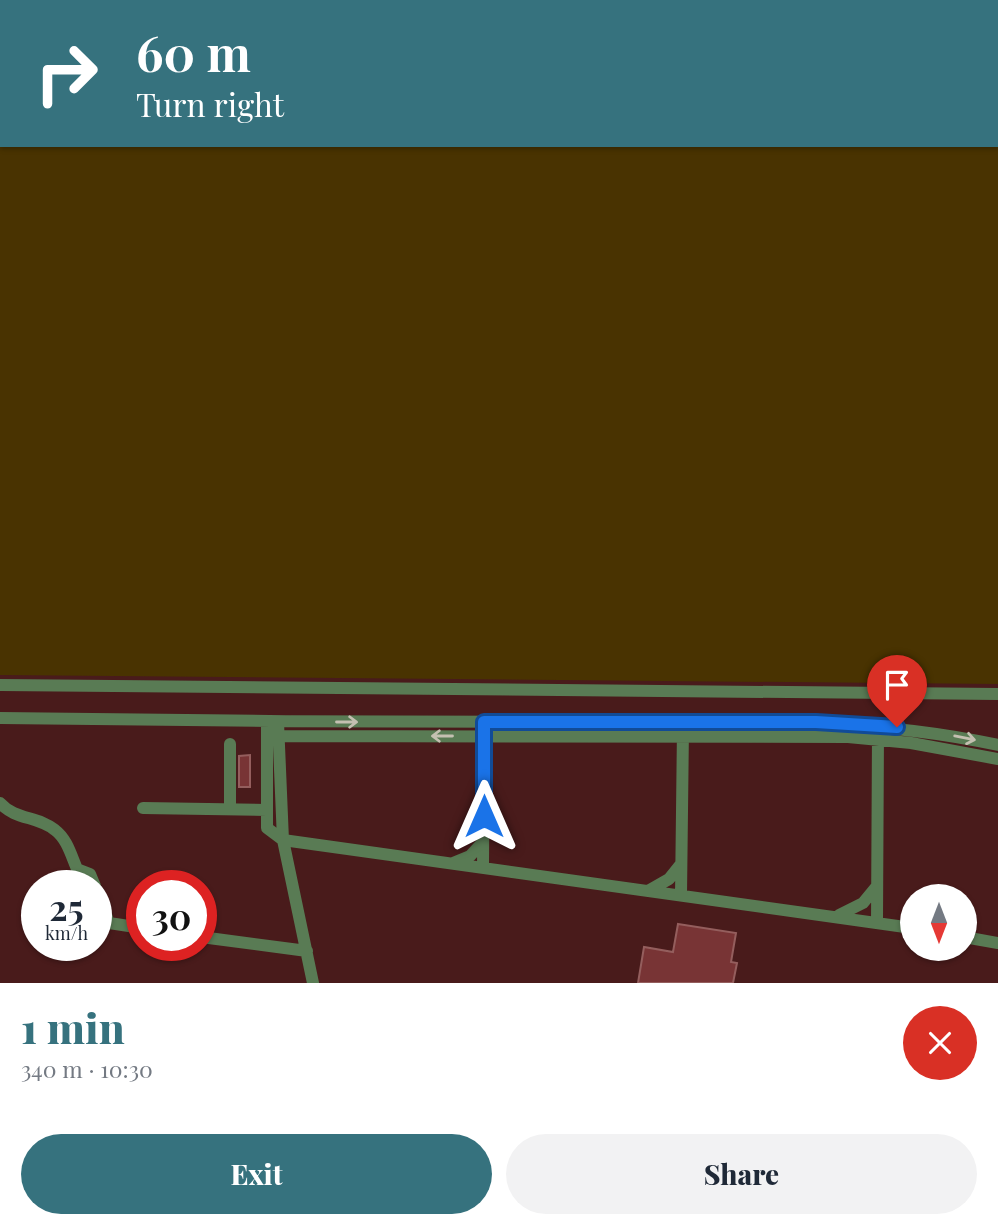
<!DOCTYPE html>
<html lang="en">
<head>
<meta charset="utf-8">
<style>
  :root { --surface:#fff; --page:#f2f2f3; --text:#1f2937; --muted:#747a83; --accent:#36727e }
  body { margin:0; font-family:"Playfair Display",serif; background:var(--page); color:var(--text); height:100vh; display:flex; flex-direction:column; font-size:26px; white-space:nowrap }
  * { box-sizing:border-box; margin:0 }
  p { font-size:23px; color:var(--muted) }
  .icon { flex:none; width:38px; height:38px; fill:none; stroke:currentColor; stroke-width:2; stroke-linecap:round; stroke-linejoin:round }
  .map { position:relative; height:983px; overflow:hidden }
  .details { display:flex; flex-direction:column; background:var(--surface); flex:1 }
  .details>* { flex:none }
  .top-card { position:absolute; left:0px; top:0px; width:999px; height:147px; box-shadow:0 2px 5px #0004; background:#36727e; color:#fff; overflow:hidden }
  .needle { width:46px; rotate:180deg }
  .fabs { position:absolute; left:900px; top:884px; display:grid; gap:14px }
  .fabs a { display:grid; place-items:center; width:77px; height:77px; border-radius:50%; background:var(--surface); box-shadow:0 2px 5px #0004; font-size:35px }
  .speed { position:absolute; left:21px; top:870px; display:flex; gap:14px; font-size:35px; font-weight:700; text-align:center }
  .speed>* { display:grid; place-content:center; width:91px; height:91px; border-radius:50%; background:var(--surface); box-shadow:0 2px 5px #0004; line-height:1 }
  .speed small { font-size:18px; font-weight:400 }
  .speed .limit { border:10px solid #d22; background:#fff; color:#111 }
  .pin { position:absolute; display:grid; place-items:center; width:60px; height:60px; color:#fff; margin:-72px -30px; border-radius:50% 50% 50% 0; rotate:-45deg; box-shadow:0 0 7px #0007 }
  .pin .icon { rotate:45deg }
  .me { position:absolute; width:77px; margin:-38px; rotate:0deg; stroke-linejoin:round; filter:drop-shadow(0 0 5px #0008) }
  .turn { display:flex; align-items:center; gap:24px; height:147px; padding:0 21px; font-size:32px }
  .turn .icon { width:91px; height:91px; stroke-width:2.5 }
  .turn b { display:block; font-size:49px; line-height:60px }
  .round { display:grid; place-items:center; flex:none; width:74px; height:74px; border-radius:37px; background:var(--page) }
  .head { display:flex; align-items:center; justify-content:space-between; height:119px; padding:0 21px }
  h1 { font-size:42px; font-weight:800; line-height:52px; color:var(--accent) }
  .button { display:flex; gap:14px; margin-top:auto; padding:14px 21px }
  .button a { flex:1; height:80px; border-radius:42px; background:var(--accent); color:#fff; font-size:28px; font-weight:800; line-height:80px; text-align:center }
  .button a+a { background:var(--page); color:var(--text) }
  .map>svg:first-child { display:block }
  .green { fill:#493301 }
  .lines { fill:none; stroke-linecap:round; stroke-linejoin:round }
  .taxiway { stroke:#795050; stroke-width:26 }
  .runway { stroke:#795050; stroke-width:65 }
  .building { fill:#783435; stroke:#945e5d; stroke-width:2 }
  .minor { stroke:#597b54; stroke-width:12 }
  .oneway { stroke:#c4c0b1 }
  .route-casing { stroke:#114b97; stroke-width:18 }
  .route { stroke:#1a73e8; stroke-width:12 }
</style>
</head>
<body>
<div class="map">
<svg width="998" height="983" viewBox="0 0 998 983">
  <rect width="100%" height="100%" fill="#491b1b"/>
  <path class="green" d="M217,0H436L439,2H220Z
    M630,0H998V15V2Z
    M0,95L2,145H998V103V684L0,675Z"/>
  <g class="lines">
    <path class="taxiway" d="M155,0L157,2
      M533,0L537,2
      M116,2L117,0"/>
    <path class="runway" d="M0,46H2"/>
  </g>
  <path class="building" d="M250,755V787H239V756Z
    M678,924L736,933L731,962L737,963L733,983H638L644,947L673,952Z"/>
  <g class="lines">
    <path class="minor" d="M0,685L998,694
      M0,718C189,721 377,722 566,722C710,722 856,714 998,745
      M267,722V828L283,840L313,983
      M278,722L283,840L912,928
      M279,736L848,737L911,743L998,759
      M230,744V809
      M0,803C15,820 38,816 55,830C67,839 71,855 77,869L90,874L95,886
      M143,808L267,810
      M453,863L470,856L483,842
      M483,868L484,730
      M96,889L109,923L142,928
      M648,891L669,879L681,864
      M681,895L683,728
      M839,915L863,903L877,886
      M877,922L878,733
      M201,937L307,951
      M964,937L998,943"/>
  </g>
  <defs><path id="oneway-shaft" d="M-6 0H5M1.5-3L5.5 0L1.5 3" fill="none" stroke-width="1.6" stroke-linecap="round" stroke-linejoin="round" transform="scale(1.75)"/></defs>
  <g class="oneway">
    <use href="#oneway-shaft" transform="translate(347 722)"/>
    <use href="#oneway-shaft" transform="translate(442 736) rotate(180)"/>
    <use href="#oneway-shaft" transform="translate(965 738) rotate(11)"/>
  </g>
  <g class="lines">
    <defs>
      <path id="route" d="M484,816V722H816L897,727"/>
    </defs>
    <use href="#route" class="route-casing"/>
    <use href="#route" class="route"/>
  </g>
</svg>
<div class="fabs">
<a><svg class="needle" viewBox="-14 -14 28 28"><path d="M0-13l5 13h-10z" fill="#e53935"/><path d="M0 13l5-13h-10z" fill="#747a83"/></svg></a>
</div>
<div class="speed"><div>25<small>km/h</small></div><div class="limit">30</div></div>
<div class="pin" style="left:897px;top:727px;background:#d93025"><svg class="icon" aria-label="arrive" viewBox="0 0 24 24"><path d="M6 21V4h12l-3 4 3 4H6"/></svg></div>
<svg class="me" style="left:484px;top:816px" viewBox="-20 -20 40 40"><path d="M0-17L14 15 0 8-14 15z" fill="#1a73e8" stroke="#fff" stroke-width="4"/></svg>
<div class="top-card">
<div class="turn"><svg class="icon" aria-label="right" viewBox="0 0 24 24"><path d="M7 20v-9h11M14 6l5 5-5 5"/></svg><div><b>60 m</b>Turn right</div></div>
</div>
</div>
<section class="details">
<div class="head"><div><h1>1 min</h1><p>340 m · 10:30</p></div><a class="round" style="background:#d93025;color:#fff"><svg class="icon" aria-label="close" viewBox="0 0 24 24"><path d="M6 6l12 12M18 6L6 18"/></svg></a></div>
<div class="button"><a>Exit</a><a>Share</a></div>
</section>
</body>
</html>
